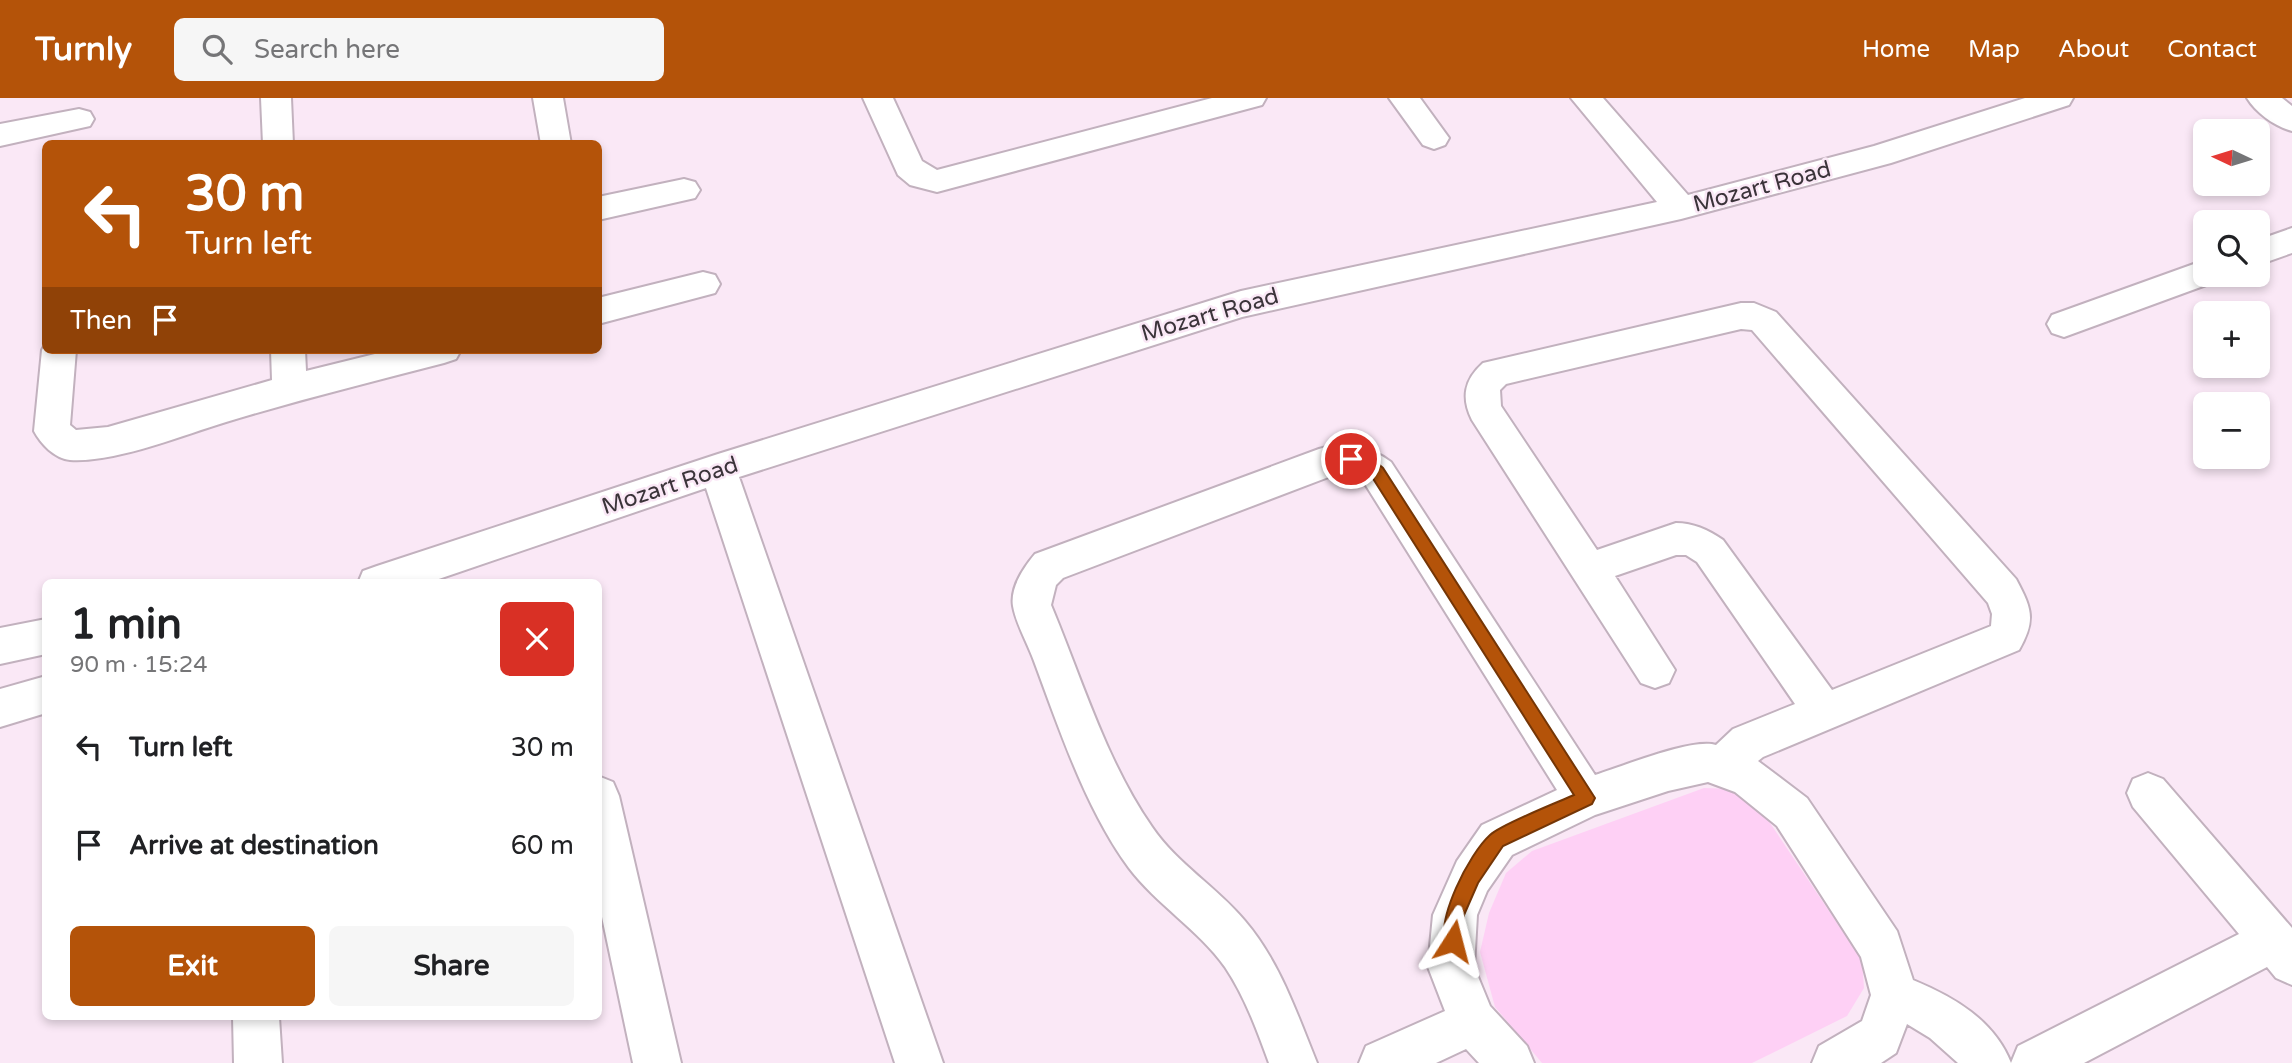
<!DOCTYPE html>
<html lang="en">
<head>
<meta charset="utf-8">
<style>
  :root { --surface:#fff; --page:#f6f6f6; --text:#202124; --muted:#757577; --accent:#b45309 }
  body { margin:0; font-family:"Varela Round",sans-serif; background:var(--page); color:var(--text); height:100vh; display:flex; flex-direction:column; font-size:26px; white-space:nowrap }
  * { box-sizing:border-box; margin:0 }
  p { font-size:23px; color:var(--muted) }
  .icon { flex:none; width:38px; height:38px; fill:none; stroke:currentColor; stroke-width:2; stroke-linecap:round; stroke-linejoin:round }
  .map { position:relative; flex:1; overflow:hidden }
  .panel { position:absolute; left:42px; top:481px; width:560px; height:441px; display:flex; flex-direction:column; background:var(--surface); border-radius:10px; box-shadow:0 4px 10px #0003 }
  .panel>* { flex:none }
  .banner { position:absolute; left:42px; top:42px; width:560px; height:214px; border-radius:10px; box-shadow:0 4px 10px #0003; background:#b45309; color:#fff; overflow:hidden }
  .needle { width:46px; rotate:274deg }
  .tools { position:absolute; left:2193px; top:21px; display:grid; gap:14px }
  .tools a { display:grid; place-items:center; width:77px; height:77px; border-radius:10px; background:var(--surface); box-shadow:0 4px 10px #0003; font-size:35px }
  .pin { position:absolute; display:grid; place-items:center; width:60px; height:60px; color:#fff; margin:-30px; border:4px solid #fff; border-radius:50%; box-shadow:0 2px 7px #0007 }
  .me { position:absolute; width:77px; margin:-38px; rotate:9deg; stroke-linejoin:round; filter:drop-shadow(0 0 5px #0008) }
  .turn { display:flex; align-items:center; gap:24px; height:147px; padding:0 28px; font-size:32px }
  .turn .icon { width:91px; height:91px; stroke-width:2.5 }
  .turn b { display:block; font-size:49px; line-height:60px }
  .then { display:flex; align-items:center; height:66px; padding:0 28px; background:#0003; gap:14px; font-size:26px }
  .round { display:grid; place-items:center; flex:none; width:74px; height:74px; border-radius:10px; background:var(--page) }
  .head { display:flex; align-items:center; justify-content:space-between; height:119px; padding:0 28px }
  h1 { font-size:42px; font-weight:800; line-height:52px }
  .button { display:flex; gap:14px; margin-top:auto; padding:14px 28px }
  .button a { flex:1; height:80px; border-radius:10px; background:var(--accent); color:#fff; font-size:28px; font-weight:800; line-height:80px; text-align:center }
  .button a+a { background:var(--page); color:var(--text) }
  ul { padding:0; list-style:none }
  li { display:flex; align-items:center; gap:21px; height:98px; padding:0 28px }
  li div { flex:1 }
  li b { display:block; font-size:26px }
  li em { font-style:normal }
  header { display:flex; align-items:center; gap:42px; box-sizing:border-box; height:98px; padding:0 35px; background:var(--accent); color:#fff }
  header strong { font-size:33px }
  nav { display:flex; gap:38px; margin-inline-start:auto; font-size:24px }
  .search { width:490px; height:63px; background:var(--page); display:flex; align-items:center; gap:18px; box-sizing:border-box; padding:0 24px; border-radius:10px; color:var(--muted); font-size:26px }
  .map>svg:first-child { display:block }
  .green { fill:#fed0f5 }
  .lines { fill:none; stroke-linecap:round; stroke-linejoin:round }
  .minor-casing { stroke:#c2b1be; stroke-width:4 }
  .minor { fill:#fff; fill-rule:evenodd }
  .route { fill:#b45309; stroke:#753606; stroke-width:2 }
  .labels { text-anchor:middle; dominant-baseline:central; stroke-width:5; stroke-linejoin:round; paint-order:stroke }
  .street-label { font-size:23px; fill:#3b343a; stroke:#fae8f6 }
</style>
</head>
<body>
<header>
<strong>Turnly</strong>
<div class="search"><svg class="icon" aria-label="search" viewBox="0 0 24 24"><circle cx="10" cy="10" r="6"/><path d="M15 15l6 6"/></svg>Search here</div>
<nav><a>Home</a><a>Map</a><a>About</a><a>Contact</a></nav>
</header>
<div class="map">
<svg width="2292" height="965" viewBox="0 0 2292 965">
  <rect width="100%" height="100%" fill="#fae8f6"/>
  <path class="green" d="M1704,690L1736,691L1766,719L1862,862L1864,890L1847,918L1752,965H1542L1495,909L1480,854L1489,815L1506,775L1532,753Z"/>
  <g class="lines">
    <defs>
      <path id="minor" d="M261,0H291L293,46H263Z
        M533,0H563L571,46H541Z
        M863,0H893L922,63L937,72L1212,0H1266L1262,7L937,94L910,87L898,77Z
        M1389,0H1420L1449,40L1445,47L1434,51L1423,47Z
        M1571,0H1603L1688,97L1874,48L2025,0H2073L2069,7L1891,65L1681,121L1242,219L739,379L943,965H895L706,390L427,485H358L363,473L377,468L718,356L1241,193L1657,104Z
        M2247,0H2282L2292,8V33C2276,29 2256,15 2247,0Z
        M79,11L90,14L94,21L90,28L0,48V26Z
        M684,81L695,84L700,92L695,100L598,122V99Z
        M2292,130V155L2258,167V142Z
        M2205,162V177H2220L2217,183L2064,239L2052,235L2047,226L2052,217Z
        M703,174L715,177L720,186L715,195L598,226V200Z
        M1741,205H1754L1776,214L2016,481C2032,511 2036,522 2019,552L1763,659L1758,663L1807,700L1897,833L1913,882C1954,899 1994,922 2011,965L2018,948L2239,836L2133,709L2127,695L2133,681L2148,675L2163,681L2292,830V887L2276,880L2267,869L2084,965H1958L1930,940L1907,926L1896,955L1881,965H1812L1819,948L1862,923L1871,897L1861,859L1777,728L1735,694L1708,684L1668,693L1595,717L1512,757L1487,793L1477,817L1474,869L1490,908L1527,948L1534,965H1479L1466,951L1436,965H1359L1366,948L1445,913L1428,869L1433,817L1457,763L1482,727L1557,692L1365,386L1354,378L1334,377L1063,480L1056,487L1051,507C1082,581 1106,663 1152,729C1177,766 1217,789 1245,823C1280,864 1297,916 1317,965H1269C1257,932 1245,899 1225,869C1198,831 1157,807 1129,770C1086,712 1059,630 1034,563C1028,546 1016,526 1013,508C1010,490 1024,469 1035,456L1319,351C1344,343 1370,348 1391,364L1595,677C1621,669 1694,639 1716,647L1733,631L1795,606L1697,464L1686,457H1676L1615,478L1675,572L1669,585L1655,590L1641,585L1472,322C1461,300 1464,282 1483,265ZM1741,231L1752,232L1988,505L1992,516L1991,528L1832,592L1723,442C1709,432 1693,425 1676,425L1597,452L1501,308L1500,292L1506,286Z
        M46,245V252H76L70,327L76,332L108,329L272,282L271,252H305L306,273L391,252H461L456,261L444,265C371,284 298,302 226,324C183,337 115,365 70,362C54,360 41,346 34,333L42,252Z
        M46,521V556L0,566V530Z
        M46,578V615L0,629V591Z
        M598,678L613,684L619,698L681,965H633L598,800Z
        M233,919H279L282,965H234Z"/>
    </defs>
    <use href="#minor" class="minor-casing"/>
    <use href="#minor" class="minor"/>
  </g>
  <path class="route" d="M1351,355L1371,360L1383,370L1595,700L1592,706L1503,748L1478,785L1464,817L1459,850L1453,852L1446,850C1435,822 1469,756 1490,737C1502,726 1556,705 1574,697L1372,379L1361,370L1346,365L1344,361L1346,357Z"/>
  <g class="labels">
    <g class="street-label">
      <text transform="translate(1762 89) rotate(-15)">Mozart Road</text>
      <text transform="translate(1210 217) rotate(-16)">Mozart Road</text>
      <text transform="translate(670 388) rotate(-18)">Mozart Road</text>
    </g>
  </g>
</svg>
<div class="tools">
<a><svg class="needle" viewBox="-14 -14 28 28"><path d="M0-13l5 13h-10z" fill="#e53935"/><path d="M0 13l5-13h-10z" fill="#757577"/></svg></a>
<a><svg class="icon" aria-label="search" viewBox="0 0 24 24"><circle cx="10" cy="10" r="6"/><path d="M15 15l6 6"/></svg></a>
<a>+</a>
<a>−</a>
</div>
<div class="pin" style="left:1351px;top:361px;background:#d93025"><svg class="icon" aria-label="arrive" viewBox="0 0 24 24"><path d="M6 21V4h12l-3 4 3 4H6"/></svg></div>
<svg class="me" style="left:1453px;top:843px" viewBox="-20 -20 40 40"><path d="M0-17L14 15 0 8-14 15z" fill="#b45309" stroke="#fff" stroke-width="4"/></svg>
<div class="banner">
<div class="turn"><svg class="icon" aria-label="left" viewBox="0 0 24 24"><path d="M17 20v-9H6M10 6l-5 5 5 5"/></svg><div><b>30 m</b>Turn left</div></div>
<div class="then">Then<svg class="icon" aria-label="arrive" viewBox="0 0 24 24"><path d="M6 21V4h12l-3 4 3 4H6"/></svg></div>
</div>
<section class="panel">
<div class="head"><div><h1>1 min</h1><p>90 m · 15:24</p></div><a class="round" style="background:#d93025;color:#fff"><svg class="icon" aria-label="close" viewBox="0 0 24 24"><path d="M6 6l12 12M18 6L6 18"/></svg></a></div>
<ul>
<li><svg class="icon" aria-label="left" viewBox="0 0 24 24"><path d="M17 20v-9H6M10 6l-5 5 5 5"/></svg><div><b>Turn left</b></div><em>30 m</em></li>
<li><svg class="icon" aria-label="arrive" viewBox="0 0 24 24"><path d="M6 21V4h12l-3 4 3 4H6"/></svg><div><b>Arrive at destination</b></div><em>60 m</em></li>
</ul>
<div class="button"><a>Exit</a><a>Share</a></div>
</section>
</div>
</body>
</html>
